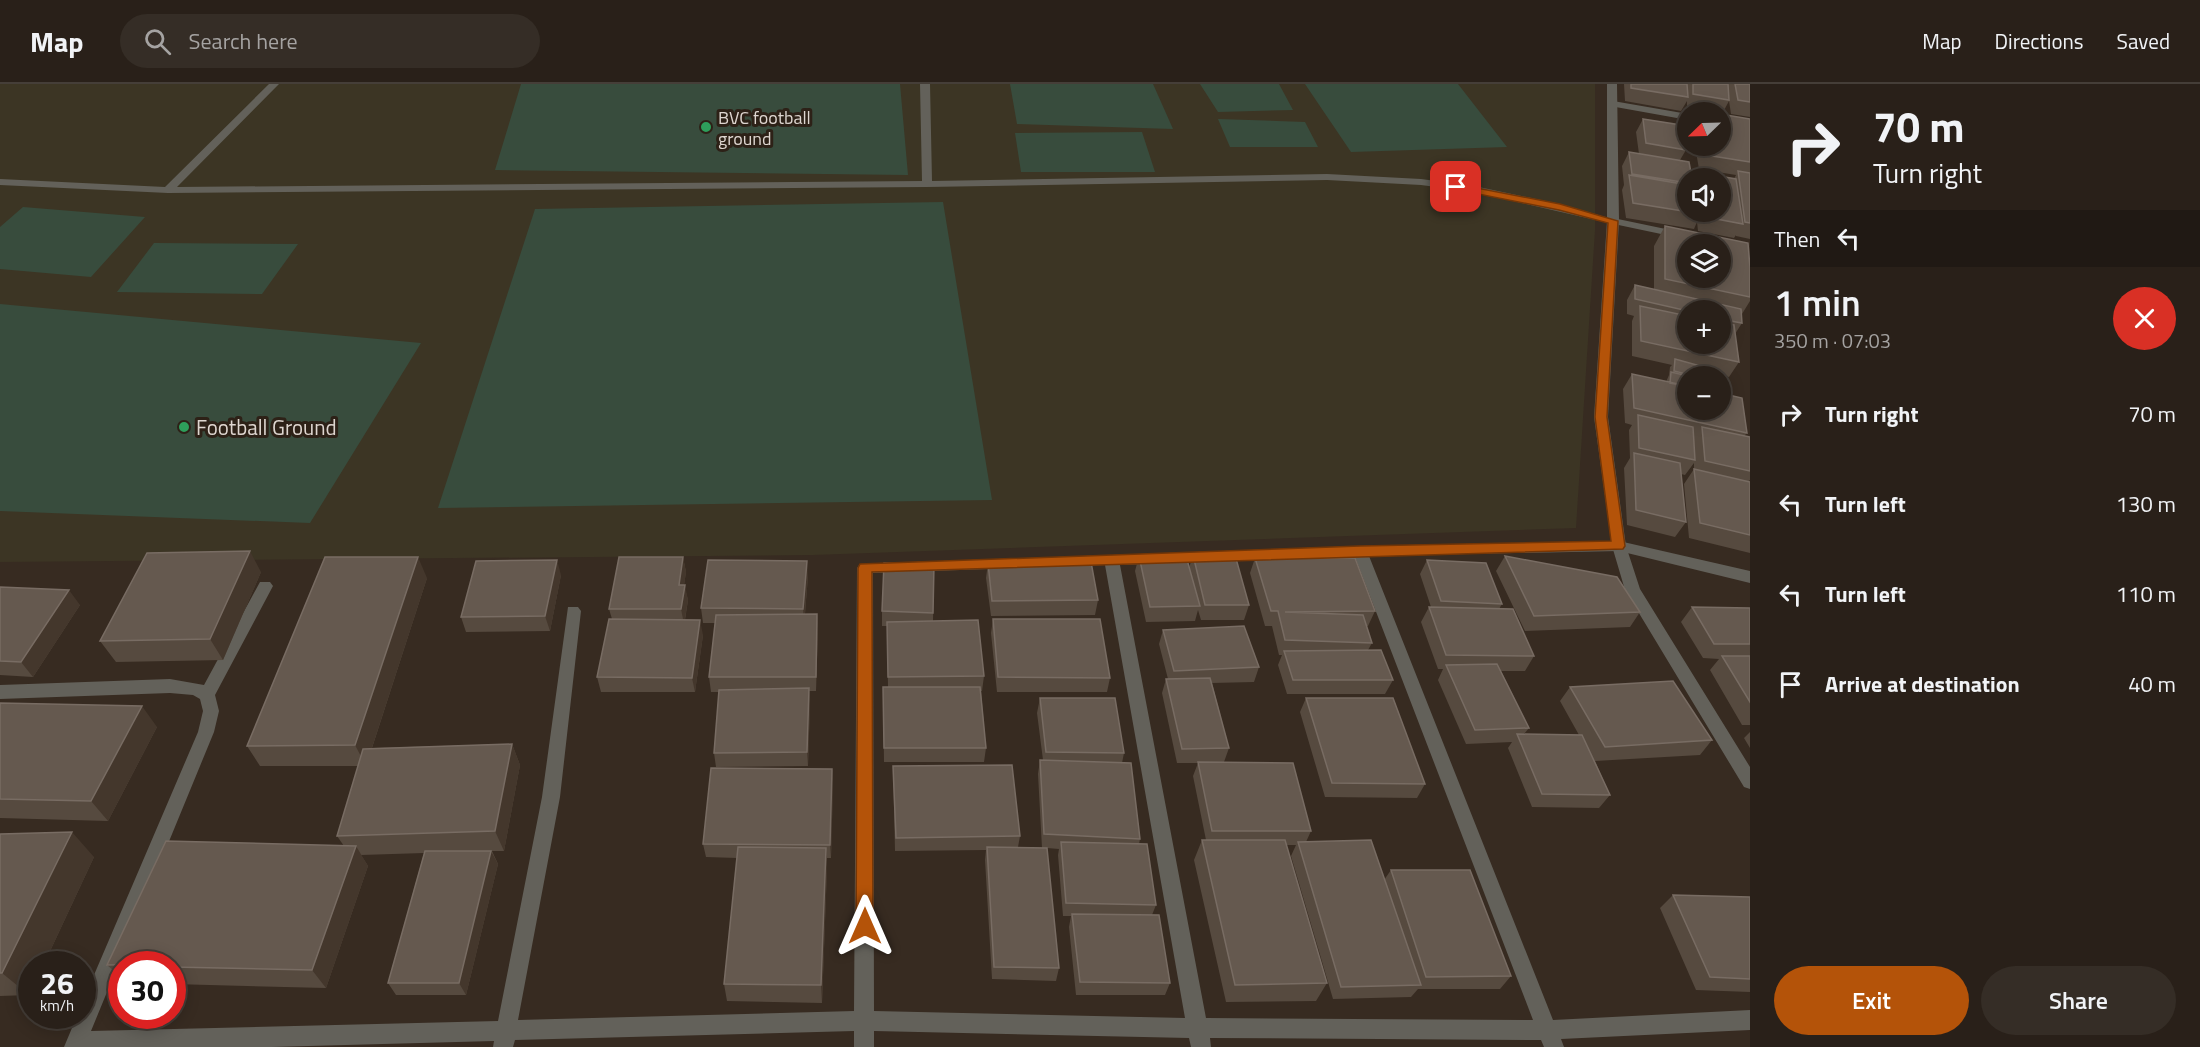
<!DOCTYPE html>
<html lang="en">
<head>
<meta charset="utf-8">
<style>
  :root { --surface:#292019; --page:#352d26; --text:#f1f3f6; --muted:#a5a3a2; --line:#453e38; --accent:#b45309 }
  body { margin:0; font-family:"Titillium Web",sans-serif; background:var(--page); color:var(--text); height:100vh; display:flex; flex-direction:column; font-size:22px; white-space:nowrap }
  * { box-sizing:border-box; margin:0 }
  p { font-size:20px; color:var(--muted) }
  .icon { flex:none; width:33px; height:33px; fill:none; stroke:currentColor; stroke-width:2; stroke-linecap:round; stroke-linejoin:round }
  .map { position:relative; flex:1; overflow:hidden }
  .sheet { display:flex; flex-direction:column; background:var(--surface); width:450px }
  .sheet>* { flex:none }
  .top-card { background:#292019; color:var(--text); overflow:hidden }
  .needle { width:39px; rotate:247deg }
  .fabs { position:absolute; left:1677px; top:18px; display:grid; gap:12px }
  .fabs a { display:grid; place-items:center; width:54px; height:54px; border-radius:50%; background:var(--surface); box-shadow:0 3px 15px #0003,0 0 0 2px var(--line); font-size:30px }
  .speed { position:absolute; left:18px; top:867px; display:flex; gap:12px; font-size:30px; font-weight:700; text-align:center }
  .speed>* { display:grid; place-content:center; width:78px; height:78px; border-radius:50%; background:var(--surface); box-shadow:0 3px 15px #0003,0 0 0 2px var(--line); line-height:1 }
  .speed small { font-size:15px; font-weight:400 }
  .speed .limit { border:9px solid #d22; background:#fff; color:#111 }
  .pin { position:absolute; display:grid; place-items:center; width:51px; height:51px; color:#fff; margin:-26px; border-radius:12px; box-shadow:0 3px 9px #0006 }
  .me { position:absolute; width:66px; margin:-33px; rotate:0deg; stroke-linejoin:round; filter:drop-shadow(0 0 4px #0008) }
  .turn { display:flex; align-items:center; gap:21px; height:126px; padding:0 24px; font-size:27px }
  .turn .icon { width:78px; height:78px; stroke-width:2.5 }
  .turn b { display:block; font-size:42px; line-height:51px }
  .then { display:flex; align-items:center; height:57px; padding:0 24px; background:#0003; gap:12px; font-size:22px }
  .round { display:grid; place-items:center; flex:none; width:63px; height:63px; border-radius:32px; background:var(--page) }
  .summary { display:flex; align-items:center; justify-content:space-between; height:102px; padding:0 24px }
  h1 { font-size:36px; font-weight:600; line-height:45px }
  .primary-button { display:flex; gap:12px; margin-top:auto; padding:12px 24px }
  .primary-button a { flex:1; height:69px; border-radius:36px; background:var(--accent); color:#fff; font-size:24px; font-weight:600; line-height:69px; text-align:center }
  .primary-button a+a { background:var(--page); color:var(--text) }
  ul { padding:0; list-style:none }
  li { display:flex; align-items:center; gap:18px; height:90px; padding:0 24px }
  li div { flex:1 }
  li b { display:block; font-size:22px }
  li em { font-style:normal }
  header { display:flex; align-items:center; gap:36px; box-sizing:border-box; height:84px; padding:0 30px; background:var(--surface); border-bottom:2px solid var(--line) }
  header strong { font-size:28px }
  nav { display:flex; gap:33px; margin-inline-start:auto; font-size:21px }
  .search { width:420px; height:54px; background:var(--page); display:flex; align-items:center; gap:15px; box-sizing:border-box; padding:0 21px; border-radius:33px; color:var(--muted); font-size:22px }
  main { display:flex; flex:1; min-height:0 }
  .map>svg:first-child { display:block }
  .education { fill:#3c3524 }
  .green { fill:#384c3d }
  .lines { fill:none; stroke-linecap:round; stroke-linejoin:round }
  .service { fill:#63615a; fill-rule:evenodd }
  .minor { fill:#63615a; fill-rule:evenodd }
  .tertiary { fill:#63615a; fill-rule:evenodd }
  .wall { fill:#564a3f; fill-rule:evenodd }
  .shaded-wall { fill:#44372c }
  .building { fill:#65594f; stroke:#786c63; stroke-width:1.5; fill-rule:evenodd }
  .route { fill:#b45309; stroke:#753606; stroke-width:1.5 }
  .leisure-dot { fill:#2e9e5b; stroke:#2d2117; stroke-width:2 }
  .labels { text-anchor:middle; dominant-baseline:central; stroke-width:6; stroke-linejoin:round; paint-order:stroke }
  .far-poi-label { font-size:18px; fill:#ded6d0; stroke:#2d2117; text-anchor:start }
  .poi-label { font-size:21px; fill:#ded6d0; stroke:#2d2117; text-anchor:start }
</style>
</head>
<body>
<header>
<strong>Map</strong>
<div class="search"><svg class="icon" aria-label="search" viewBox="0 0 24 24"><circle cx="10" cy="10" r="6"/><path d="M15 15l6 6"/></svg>Search here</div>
<nav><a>Map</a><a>Directions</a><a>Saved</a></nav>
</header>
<main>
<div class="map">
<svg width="1750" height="963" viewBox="0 0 1750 963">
  <rect width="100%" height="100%" fill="#372b21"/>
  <path class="education" d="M0,0H1595V146L1576,444L813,471L0,478Z"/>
  <path class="green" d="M521,0H900L908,91L495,86Z
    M1010,0H1153L1173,45L1017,40Z
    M1200,0H1279L1293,26L1218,28Z
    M1305,0H1458L1507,63L1351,68Z
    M1218,35L1305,38L1318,63H1230Z
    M1142,48L1155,88H1021L1015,49Z
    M943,118L992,416L438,424L535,125Z
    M23,123L145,133L91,193L0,185V143Z
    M154,159L298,160L262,210L117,208Z
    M0,220L421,259L310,439L0,427Z"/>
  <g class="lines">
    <path class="service" d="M269,0H279L177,103L922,97L920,0H930L932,97L1327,90L1421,95L1474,102L1560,120L1619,137L1613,140L1474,108L1421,101L1327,96L927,103L168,109L0,101V95L165,103Z"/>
    <path class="minor" d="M1613,17L1688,30V36L1610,22L1608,20Z
      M1613,134L1680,148L1686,151L1680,154L1609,139V135Z
      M1619,457L1750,487V499L1619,467L1369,472L1553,936L1750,926V946L1561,955L1564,963H1544L1541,956L1210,954L1211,963H1191L1189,954L874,947V963H854V947L515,956L513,963H493L494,957L272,963H64L77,932H82V919L198,648L203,627L200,615L193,611L170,609L0,615V601L170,595L204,601L260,498H270L273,502L215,611L219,627L214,648L91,947L498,937L542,713L568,523H578L581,527L560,713L518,936L854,927L857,484L860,480L1360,462ZM1355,473L1533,936L1206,934L1120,481ZM1105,481L1185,934L874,927L873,489Z"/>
    <path class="tertiary" d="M1607,0H1617L1619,137L1608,333L1626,462L1640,505L1750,683V705L1744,703L1625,506L1612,462L1594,333L1607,137Z"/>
  </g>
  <path class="wall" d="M1624,0H1750V33L1731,30L1729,17L1722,30H1720V28H1714L1687,23V17L1681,27L1625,17Z
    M1643,35L1686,66L1680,76L1688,94V128H1720V94H1698L1701,89L1734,95L1736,91L1699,85L1695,62H1720L1750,35V155L1736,152V151L1734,154L1698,147L1697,138L1694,145L1626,134L1622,106L1624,101L1622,82L1629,68L1639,70L1636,48Z
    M1665,142L1750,184V217L1742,230V239L1735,250L1739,278L1729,293L1715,290V292H1688L1722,310L1747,349L1744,352L1750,353V396L1749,397L1750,398V469L1689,454L1684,400L1694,385V379L1685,391L1681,390L1686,438L1675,453L1627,441L1624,384L1630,374L1629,346L1632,341L1625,339L1623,305L1632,290L1666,298L1669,291L1670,283L1672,281L1632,272V237L1634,232L1627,230V216L1635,201L1654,205V162ZM1688,226H1720V260H1688Z
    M1193,471L1249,521L1244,536H1201L1198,526L1195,537L1146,538L1135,487L1139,472L1189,484Z
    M1505,472L1640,528L1630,543L1525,547L1496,487Z
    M683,473L686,488L684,501L688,516L685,536L703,551L695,608H601L597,593L612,535L609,525Z
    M1255,474L1375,527L1368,542H1366L1372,559L1368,566L1393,596L1385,610H1287L1278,581L1282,571H1279L1272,542H1265L1250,489Z
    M1427,476L1502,520L1499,525L1534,572L1525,587H1501L1529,644L1524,650L1579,651L1560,617L1570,603L1712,656L1700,671L1595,677L1610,711L1599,724L1532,723L1508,664L1512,658L1466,660L1438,596L1443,585H1438L1421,538L1429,523H1431L1420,490Z
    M988,479L1098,516L1095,531L991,532L986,494Z
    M934,481L933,537L984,592L982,607H981L986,664L984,678H884L883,603H888L887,542H882V527Z
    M261,488L223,576L116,578L100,557Z
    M561,491L550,547L466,548L461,533Z
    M808,492L805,530H817L818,545L816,607H809L810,619L808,682L716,683L714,669L719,608H711L709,593L715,539H703L701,524Z
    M427,494L372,664L512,660L520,681L504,767H492L498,780L466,911H396L388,899L424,769L361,771L368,782L326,904L172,900V880H122V894L107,881L344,762L337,752L358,682H260L247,662Z
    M0,503L80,521L33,593L0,591Z
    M1692,523L1750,524V641H1742L1710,586L1719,575L1703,574L1681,538Z
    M993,535L1110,594L1107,608H997L991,549Z
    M1163,546L1259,583L1254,598L1212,599L1229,664L1224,678L1311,747L1306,758L1384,796L1391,786L1511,892L1500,905H1418L1411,913L1333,915L1291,772L1296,761H1286L1327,899L1316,917L1226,918L1194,776L1202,756H1206L1193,692L1198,679H1177L1162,609L1166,595H1168L1159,560Z
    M1040,614L1124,669L1122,679L1140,755L1139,760L1156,821L1152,831L1170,899L1165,911H1076L1069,843L1071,832H1063L1058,771L1059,765L1047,764L1059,884L1056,897L992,895L985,776L986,766L895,767L893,682L1020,752L1018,763L1042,764L1038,690L1040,676H1043L1037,629Z
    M1306,614L1425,700L1417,714L1325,713L1300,628Z
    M0,619L157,643L108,737L0,734Z
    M1750,648V664L1744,654Z
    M832,685L833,699L831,774H827V784L822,919L727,917L724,900L737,774L706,773L703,760Z
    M0,750L94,773L44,880H32L29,911L0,912Z
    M1673,811L1750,813V908L1696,906L1660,824Z"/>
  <path class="shaded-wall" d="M250,467L261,488L223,576L210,555Z
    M418,473L427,494L366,682L355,661Z
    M683,473L686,488L682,515L679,501Z
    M557,476L561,491L550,547L545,532Z
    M807,477L808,492L804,539L803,525Z
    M685,501L688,516L684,540L681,525Z
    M69,506L80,521L33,593L21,578Z
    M817,530L818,545L816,607V593Z
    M700,536L703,551L695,608L692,594Z
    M809,604L810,619L808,682L807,668Z
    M142,622L157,643L108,737L91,717Z
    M512,660L520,681L504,767L495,747Z
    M832,685L833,699L831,774L830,761Z
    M72,748L94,773L44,880H32V906L29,911L2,889Z
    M356,762L368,782L326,904L312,886Z
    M826,764L827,784L822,919L821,901Z
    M491,767L498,780L466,911L459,899Z"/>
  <path class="building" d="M1631,0H1687L1688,13L1631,4Z
    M1693,0H1728L1729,16L1693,10Z
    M1735,0H1750V18L1738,16Z
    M1720,30L1750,35V78L1706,71L1704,62H1720Z
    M1643,35L1681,41L1686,66L1646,59Z
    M1629,68L1689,78L1692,94H1688V99L1632,90Z
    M1738,87L1750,89V139L1745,138Z
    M1701,89L1736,95L1743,140L1706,133L1705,128H1720V94H1701Z
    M1629,91L1688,101V128H1701L1702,130L1633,119Z
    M1665,142L1748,159L1750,184V213L1665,195ZM1688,160H1720V194H1688Z
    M1635,201L1741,225L1742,239L1720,235V226L1688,227L1635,215Z
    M1640,222L1688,232V260H1720V239L1734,241L1739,278L1641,257Z
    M1675,275L1715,286V292H1694L1674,287Z
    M1671,288L1688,292V302L1670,299Z
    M1632,290L1688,302V326H1720V309L1742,314L1747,349L1634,324Z
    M1720,301H1722V310L1720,309Z
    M1638,331L1693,343L1695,376L1639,364Z
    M1702,343L1750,353V387L1705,377Z
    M1634,369L1680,379L1686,438L1636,426Z
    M1694,385L1750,398V451L1700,439Z
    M250,467L210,555L100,557L147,469Z
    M1193,471H1235L1249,521H1205Z
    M1139,472H1186L1200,522L1150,523Z
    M1505,472L1617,493L1640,528L1534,532Z
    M325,473H418L355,661L247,662Z
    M619,473H683L679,501H685L681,525H609Z
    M1255,474H1355L1375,527L1285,528L1363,531L1372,559L1285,556L1278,527H1271Z
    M557,476L545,532L461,533L476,477Z
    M708,476L807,477L803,525L701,524Z
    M1427,476L1486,479L1502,520L1441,517Z
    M1091,478L1098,516L992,517L988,479Z
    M884,479L934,481L933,529L882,527Z
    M0,503L69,506L21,578L0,577Z
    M1429,523L1513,525L1534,572L1446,571Z
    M1692,523L1750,524V560H1714Z
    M817,530L816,593H709L716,531Z
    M609,535L700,536L692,594L597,593Z
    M993,535H1100L1110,594L998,593Z
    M978,536L984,592L888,593L887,538Z
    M1244,542L1259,583L1174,587L1163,546Z
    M1381,566L1393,596H1293L1284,567Z
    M1722,572H1750V618Z
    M1497,580L1529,644L1475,646L1446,581Z
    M1210,594L1229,664L1182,665L1166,595Z
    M1673,597L1712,656L1605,663L1570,603Z
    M883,603H980L986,664H884Z
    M809,604L807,668L714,669L719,606Z
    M1040,614H1115L1124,669L1046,668Z
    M1306,614H1393L1425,700L1332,699Z
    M0,619L142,622L91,717L0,715Z
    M1517,650L1582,651L1610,711L1542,710Z
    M512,660L495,747L337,752L363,665Z
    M1040,676L1131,679L1140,755L1044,750Z
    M1198,678L1293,679L1311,747H1212Z
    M1012,681L1020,752L896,754L893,682Z
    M711,684L832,685L830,761L703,760Z
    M72,748L2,889H0V750Z
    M1202,756H1285L1327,899L1235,901Z
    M1371,756L1421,901L1341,903L1298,758Z
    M166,757L356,762L312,886L172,883V880L107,881Z
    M1061,758L1147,760L1156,821L1066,819Z
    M738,763L826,764L821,901L724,900Z
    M987,763L1047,764L1059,884L994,883Z
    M425,767H491L459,899H388Z
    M1391,786H1470L1511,892L1426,893Z
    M1673,811L1750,813V895L1710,893Z
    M1072,830L1159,831L1170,899L1080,898Z"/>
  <path class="route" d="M1456,100L1560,120L1618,137L1607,333L1625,462L1623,465L872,488L873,842L871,847L865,850L859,847L856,842L858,484L860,480L1360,462L1611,457L1595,333L1608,139L1559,126L1453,105V101Z"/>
  <g class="leisure-dot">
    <circle cx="706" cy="43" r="6"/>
    <circle cx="184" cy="343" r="6"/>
  </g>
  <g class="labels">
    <g class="far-poi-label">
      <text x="718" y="33">BVC football<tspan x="718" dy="21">ground</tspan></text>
    </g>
    <g class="poi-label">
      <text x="196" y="343">Football Ground</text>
    </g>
  </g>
</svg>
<div class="fabs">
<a><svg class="needle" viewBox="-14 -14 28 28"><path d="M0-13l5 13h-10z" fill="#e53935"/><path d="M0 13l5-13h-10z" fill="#a5a3a2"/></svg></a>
<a><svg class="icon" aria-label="sound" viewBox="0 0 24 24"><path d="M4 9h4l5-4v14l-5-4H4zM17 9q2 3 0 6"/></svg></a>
<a><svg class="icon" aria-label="layers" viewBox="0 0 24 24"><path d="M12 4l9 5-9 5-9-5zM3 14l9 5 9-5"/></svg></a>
<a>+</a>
<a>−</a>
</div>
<div class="speed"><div>26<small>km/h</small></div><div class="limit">30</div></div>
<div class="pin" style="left:1456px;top:103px;background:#d93025"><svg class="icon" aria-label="arrive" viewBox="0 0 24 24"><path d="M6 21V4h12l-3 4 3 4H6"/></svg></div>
<svg class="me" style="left:865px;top:842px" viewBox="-20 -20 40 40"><path d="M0-17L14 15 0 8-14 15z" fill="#b45309" stroke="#fff" stroke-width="4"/></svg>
</div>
<section class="sheet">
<div class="top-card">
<div class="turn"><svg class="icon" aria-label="right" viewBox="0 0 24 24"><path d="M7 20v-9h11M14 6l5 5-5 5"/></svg><div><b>70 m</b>Turn right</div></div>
<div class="then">Then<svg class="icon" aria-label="left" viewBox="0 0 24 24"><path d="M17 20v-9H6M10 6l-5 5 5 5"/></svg></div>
</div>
<div class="summary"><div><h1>1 min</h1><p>350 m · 07:03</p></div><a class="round" style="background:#d93025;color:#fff"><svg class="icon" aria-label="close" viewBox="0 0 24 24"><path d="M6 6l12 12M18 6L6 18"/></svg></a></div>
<ul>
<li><svg class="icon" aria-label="right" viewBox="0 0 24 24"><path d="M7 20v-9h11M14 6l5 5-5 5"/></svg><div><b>Turn right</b></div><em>70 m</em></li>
<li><svg class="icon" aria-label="left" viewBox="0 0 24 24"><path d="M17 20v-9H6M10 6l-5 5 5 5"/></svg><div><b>Turn left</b></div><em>130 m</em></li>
<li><svg class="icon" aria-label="left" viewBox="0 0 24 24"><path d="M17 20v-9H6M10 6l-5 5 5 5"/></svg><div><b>Turn left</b></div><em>110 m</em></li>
<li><svg class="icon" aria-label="arrive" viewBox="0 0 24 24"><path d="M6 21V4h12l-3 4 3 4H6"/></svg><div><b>Arrive at destination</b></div><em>40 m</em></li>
</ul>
<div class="primary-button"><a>Exit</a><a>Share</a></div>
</section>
</main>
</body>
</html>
